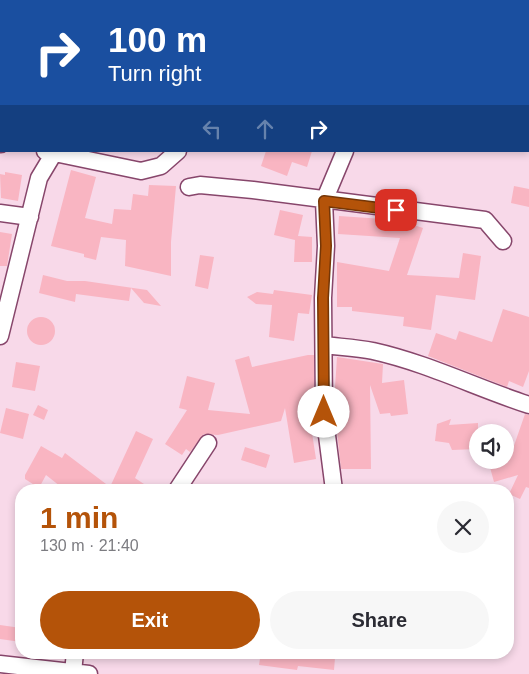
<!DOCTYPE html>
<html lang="en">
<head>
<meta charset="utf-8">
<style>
  :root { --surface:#fff; --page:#f7f7f7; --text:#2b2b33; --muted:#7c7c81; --accent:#b45309 }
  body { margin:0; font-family:Arial,sans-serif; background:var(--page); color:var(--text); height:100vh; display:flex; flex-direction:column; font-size:19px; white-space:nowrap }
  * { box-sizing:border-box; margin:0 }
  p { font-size:16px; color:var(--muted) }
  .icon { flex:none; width:28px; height:28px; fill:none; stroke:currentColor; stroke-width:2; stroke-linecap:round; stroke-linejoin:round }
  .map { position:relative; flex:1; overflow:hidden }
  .details { position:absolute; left:15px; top:484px; width:499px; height:175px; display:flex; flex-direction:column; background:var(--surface); border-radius:20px; box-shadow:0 2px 8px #0003 }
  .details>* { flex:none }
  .hud { position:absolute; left:0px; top:0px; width:530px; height:152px; box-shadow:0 2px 8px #0003; background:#1a4fa0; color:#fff; overflow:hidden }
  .controls { position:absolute; left:469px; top:424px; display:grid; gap:10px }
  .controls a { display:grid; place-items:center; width:45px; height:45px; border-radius:50%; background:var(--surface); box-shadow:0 2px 8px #0003; font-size:25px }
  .pin { position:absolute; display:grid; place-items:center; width:42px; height:42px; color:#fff; margin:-21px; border-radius:10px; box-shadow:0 2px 8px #0006 }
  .me { position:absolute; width:55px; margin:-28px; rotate:0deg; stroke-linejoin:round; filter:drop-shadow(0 0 4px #0008) }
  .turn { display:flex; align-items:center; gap:18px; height:105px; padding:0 25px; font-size:22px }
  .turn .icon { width:65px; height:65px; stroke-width:2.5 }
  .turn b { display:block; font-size:35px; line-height:42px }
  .lanes { display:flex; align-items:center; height:48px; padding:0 25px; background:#0003; justify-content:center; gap:25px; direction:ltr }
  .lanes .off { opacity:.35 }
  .round { display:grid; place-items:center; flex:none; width:52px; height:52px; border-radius:26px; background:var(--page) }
  .head { display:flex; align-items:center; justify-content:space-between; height:85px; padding:0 25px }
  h1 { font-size:30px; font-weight:700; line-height:38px; color:var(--accent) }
  .button { display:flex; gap:10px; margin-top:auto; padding:10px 25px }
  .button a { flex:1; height:58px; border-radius:30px; background:var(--accent); color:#fff; font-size:20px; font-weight:700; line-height:58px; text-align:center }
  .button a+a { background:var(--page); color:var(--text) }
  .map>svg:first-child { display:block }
  .building { fill:#f9b5c2 }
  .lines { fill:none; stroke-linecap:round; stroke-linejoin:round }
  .minor-casing { stroke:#87466b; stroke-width:19 }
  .minor { stroke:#fff; stroke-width:16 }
  .route-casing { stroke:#753606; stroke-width:12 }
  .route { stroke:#b45309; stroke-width:9 }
</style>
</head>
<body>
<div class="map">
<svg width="529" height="674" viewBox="0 0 529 674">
  <rect width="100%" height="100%" fill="#f8d9e9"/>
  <path class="building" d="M266,151H312L307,167L292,162L287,176L261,166Z
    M71,170L96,177L85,218L112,224L114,209L131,210L133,194L148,196L149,185L176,186L171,242V276L125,266L126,240L101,237L96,260L84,257V254L51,246Z
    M5,172L22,175L18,201L1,198L0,174L5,175Z
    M514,186L529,189V207L511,203Z
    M280,210L303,215L298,236L312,237V262H294L295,240L274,235Z
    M339,216L398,220L423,228L407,275L459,278L463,253L481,256L475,300L436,295L431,330L403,326L404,317L352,311V307H337V262L389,271L400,238L338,234Z
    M0,232L12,234L7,266H0Z
    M200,255L214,257L208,289L195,286Z
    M43,275L67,281H85L147,290L161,306L144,303L131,288L129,301L76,294L75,302L39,293Z
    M274,290L312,295L309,314L298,313L294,341L269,337L272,305L256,304L247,297L257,292L273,294Z
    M503,309L529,317V371L523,387L509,381L507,387L428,356L436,333L456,340L459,331L492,342Z
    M27 331a14 14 0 1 1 28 0a14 14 0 1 1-28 0Z
    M308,355H314V406L308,407L316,459L294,463L285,408L281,421L218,435L204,434L190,452L186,449L182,455L165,444L187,410L179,408L187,376L215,383L208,410L250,414L235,360L249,356L252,367Z
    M337,357L383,364L382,383L404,380L408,414L391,416L390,413L380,414L370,385L371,469H341L334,403Z
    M16,362L40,366L35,391L12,387Z
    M38,405L48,410L44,420L33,415Z
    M6,408L29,414L23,439L0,433Z
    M525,414L529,415V488L526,487L520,499L509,494L518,475L494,482L488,460H509Z
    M451,419L449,425L478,423V449L452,450L449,443L435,441L437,424Z
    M136,431L153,439L135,478L153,490H65L46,475L39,488L25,479V475L41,446L62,458L65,453L110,487Z
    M245,447L270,455L266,468L241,460Z
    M0,625L21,628V642L0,639Z
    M261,652H295L335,658L334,670L298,666L297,670L259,665Z"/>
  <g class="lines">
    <defs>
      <path id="minor" d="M29,0L30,1
        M152,0L153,1
        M526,0L527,1
        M529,79V78
        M0,144H1
        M45,151L141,171L161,166L178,151
        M189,187L200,185L253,190L485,220L503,241
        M0,213L30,217
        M0,336L39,178L54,153
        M324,345C340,347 357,348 373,351C427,363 477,388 529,405
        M177,490L208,443
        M334,490L324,412L323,298L326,246L324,201L345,151
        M0,664L89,674
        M73,673L75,652"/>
    </defs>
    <use href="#minor" class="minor-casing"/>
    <use href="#minor" class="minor"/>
  </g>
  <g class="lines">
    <defs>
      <path id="route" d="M324,412L323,298L326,246L324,201L396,210"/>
    </defs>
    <use href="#route" class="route-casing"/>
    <use href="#route" class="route"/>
  </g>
</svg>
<div class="controls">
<a><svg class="icon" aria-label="sound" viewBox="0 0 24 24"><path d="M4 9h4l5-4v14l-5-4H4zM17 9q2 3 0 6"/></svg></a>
</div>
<div class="pin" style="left:396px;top:210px;background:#d93025"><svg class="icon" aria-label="arrive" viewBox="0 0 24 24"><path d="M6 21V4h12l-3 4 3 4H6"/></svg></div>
<svg class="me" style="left:324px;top:412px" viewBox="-20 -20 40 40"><circle r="19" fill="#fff"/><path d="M0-13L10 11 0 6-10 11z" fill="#b45309"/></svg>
<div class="hud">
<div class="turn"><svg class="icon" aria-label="right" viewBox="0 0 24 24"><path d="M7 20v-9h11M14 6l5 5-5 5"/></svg><div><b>100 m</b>Turn right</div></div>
<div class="lanes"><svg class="icon off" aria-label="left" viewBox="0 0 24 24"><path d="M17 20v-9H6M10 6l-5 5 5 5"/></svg><svg class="icon off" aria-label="ahead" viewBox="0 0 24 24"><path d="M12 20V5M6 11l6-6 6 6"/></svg><svg class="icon" aria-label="right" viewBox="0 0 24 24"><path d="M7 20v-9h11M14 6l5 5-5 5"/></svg></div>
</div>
<section class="details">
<div class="head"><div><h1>1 min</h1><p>130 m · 21:40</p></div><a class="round"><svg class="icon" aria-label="close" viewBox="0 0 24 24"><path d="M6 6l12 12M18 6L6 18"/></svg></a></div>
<div class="button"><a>Exit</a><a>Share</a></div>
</section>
</div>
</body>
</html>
